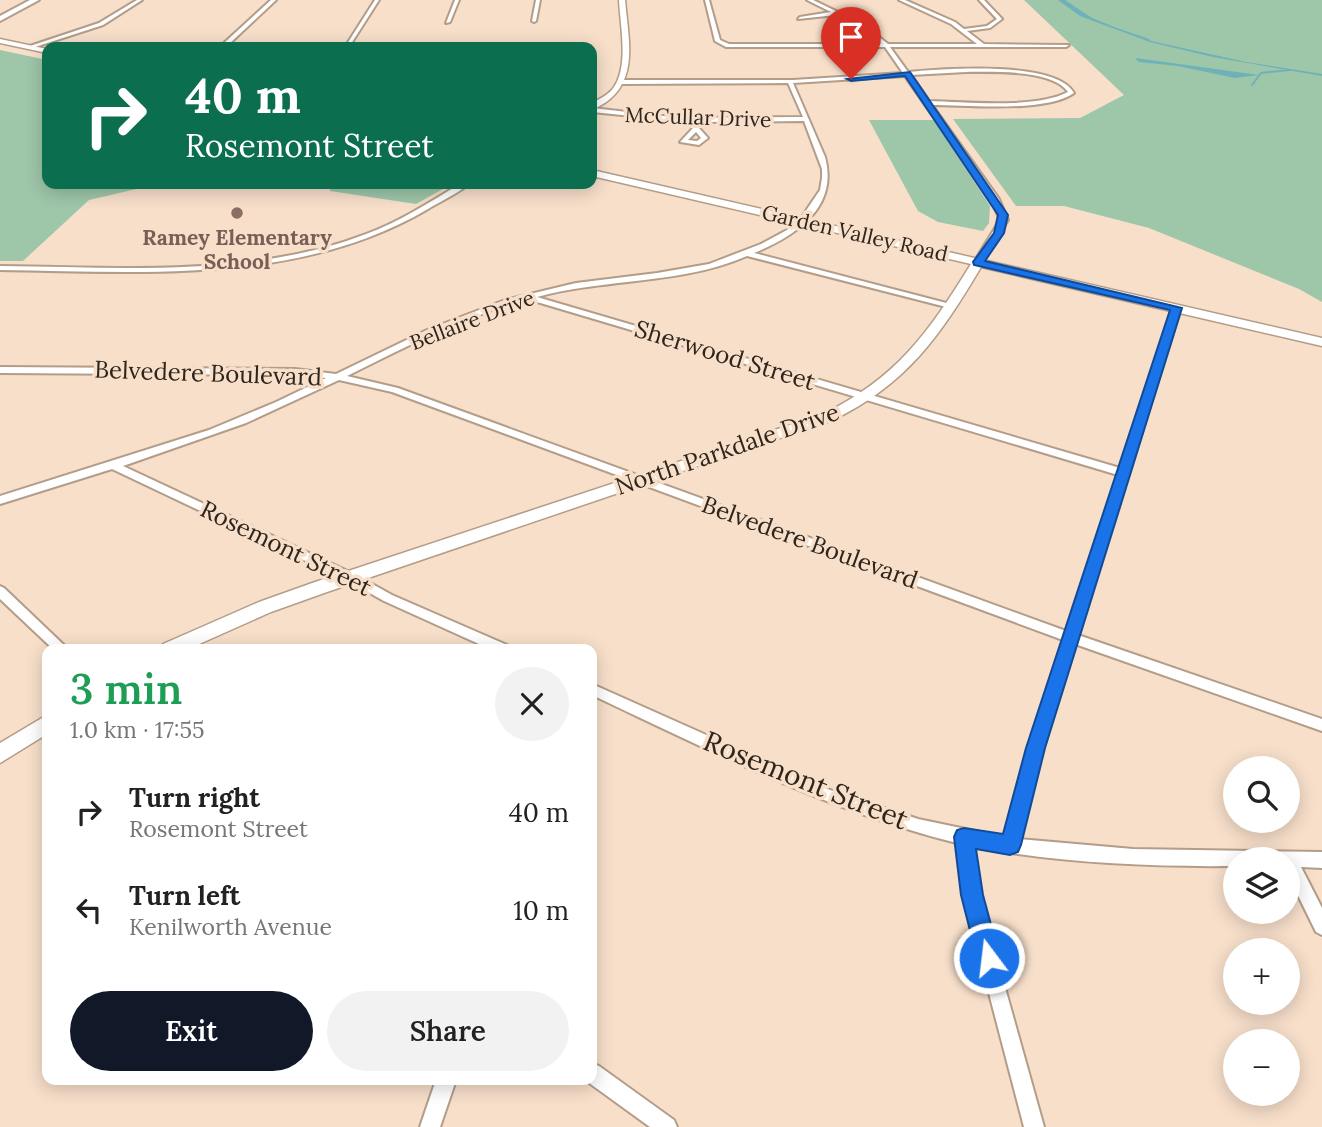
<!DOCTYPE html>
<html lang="en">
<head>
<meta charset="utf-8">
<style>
  :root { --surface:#fff; --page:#f2f2f2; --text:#222; --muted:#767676; --accent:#111827 }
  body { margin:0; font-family:Lora,serif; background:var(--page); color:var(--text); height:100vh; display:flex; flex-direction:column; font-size:26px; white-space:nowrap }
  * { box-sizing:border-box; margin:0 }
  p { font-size:23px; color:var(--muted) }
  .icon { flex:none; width:38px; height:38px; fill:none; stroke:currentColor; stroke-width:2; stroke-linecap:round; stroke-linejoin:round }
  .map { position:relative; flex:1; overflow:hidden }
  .side { position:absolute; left:42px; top:644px; width:555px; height:441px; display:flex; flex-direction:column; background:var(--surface); border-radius:14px; box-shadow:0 4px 18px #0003 }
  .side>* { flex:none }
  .top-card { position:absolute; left:42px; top:42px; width:555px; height:147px; border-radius:14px; box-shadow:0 4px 18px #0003; background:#0b6e4f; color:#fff; overflow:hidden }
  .buttons { position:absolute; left:1223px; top:756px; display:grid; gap:14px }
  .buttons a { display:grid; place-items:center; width:77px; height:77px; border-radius:50%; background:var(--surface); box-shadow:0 4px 18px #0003; font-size:35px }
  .pin { position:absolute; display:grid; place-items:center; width:60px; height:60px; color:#fff; margin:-72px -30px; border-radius:50% 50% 50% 0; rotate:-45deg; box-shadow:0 0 7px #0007 }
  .pin .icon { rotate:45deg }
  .me { position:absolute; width:77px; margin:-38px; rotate:345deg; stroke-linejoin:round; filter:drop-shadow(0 0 5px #0008) }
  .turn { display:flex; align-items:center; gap:24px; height:147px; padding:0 28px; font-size:32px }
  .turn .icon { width:91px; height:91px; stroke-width:2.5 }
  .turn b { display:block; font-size:49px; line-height:60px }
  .round { display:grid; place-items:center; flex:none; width:74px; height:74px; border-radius:37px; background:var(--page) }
  .overview { display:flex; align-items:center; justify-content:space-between; height:119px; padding:0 28px }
  h1 { font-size:42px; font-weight:600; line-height:52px; color:#1e9e55 }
  .primary-button { display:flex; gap:14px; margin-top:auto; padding:14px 28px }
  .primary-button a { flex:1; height:80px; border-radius:42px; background:var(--accent); color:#fff; font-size:28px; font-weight:600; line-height:80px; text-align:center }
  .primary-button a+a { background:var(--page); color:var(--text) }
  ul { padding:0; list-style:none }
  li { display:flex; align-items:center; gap:21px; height:98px; padding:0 28px }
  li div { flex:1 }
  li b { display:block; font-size:26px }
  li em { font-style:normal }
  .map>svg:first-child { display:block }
  .green { fill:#9ec6a9 }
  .water { fill:#6eb1b9 }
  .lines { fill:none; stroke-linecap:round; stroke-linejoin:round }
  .stream { stroke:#6eb1b9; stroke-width:2 }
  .street-casing { stroke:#b39d88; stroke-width:4 }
  .secondary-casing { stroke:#b39d88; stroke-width:3 }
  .primary-casing { stroke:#b39d88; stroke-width:4 }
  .street { fill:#fff; fill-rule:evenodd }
  .secondary { fill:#fff; fill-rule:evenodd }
  .primary { fill:#fff; fill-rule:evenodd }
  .route { fill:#1a73e8; stroke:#114b97; stroke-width:2 }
  .education-dot { fill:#8d6e63; stroke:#f7dfca; stroke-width:2.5 }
  .labels { text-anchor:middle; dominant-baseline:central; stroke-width:7; stroke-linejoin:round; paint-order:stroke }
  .far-street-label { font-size:21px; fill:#2e251d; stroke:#f7dfca }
  .far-education-label { font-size:21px; font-weight:bold; fill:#785e54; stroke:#f7dfca }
  .street-label { font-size:24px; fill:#2e251d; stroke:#f7dfca }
  .near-street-label { font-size:28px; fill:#2e251d; stroke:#f7dfca }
</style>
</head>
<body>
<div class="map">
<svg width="1322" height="1127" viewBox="0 0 1322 1127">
  <rect width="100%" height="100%" fill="#f7dfca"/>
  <path class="green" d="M1024,0H1322V302L1299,289L1149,228L1064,206H1016L953,119L1080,118L1124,95Z
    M0,50L47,60V184H158L89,200L23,261H0Z
    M869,120H934L990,206L989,223L983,231L938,222L918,211Z
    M331,184H452L416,204L330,191Z"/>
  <path class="water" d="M1058,0H1065L1092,18L1117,28L1149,39L1151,41L1246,62L1322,74V76L1213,57L1150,42L1080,16Z
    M1135,58L1259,75L1235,78L1178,66L1139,62Z"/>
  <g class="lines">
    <path class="stream" d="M1252,85L1261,73L1290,70"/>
    <defs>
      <path id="street" d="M137,0H142L103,25L32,48L27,47L99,23Z
        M271,0H276L228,45H224V43Z
        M375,0H379L349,47H345Z
        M455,0H459L450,22L446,23Z
        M536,0H540L536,21L534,22L532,21Z
        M705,0H709L720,40L729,44H881L859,26L836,15L798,19L800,17L831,12L807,0H813L863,24L888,44H977L951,24L899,0H905L955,22L964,29L987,26L997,19L979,0H984L1002,19L990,28L967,31L984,44L1069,45L1066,47H890L908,72C943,69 1055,60 1074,93C1046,113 967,105 932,105L999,199L1008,220L982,262L978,264L974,262L1000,220L991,199L905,76L793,83L825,157C839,208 795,236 754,253L954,305V309L747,256C681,285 605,278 537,297L1120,468L1173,308L1180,306L1181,308L1078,635L1322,719V731L1075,644L1042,748L1019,839L1133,849L1322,852V868L1301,867L1322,908V935L1316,932L1288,875V859H1236V866C1148,867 1060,863 974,847L983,909L1044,1127H1024L967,909L957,843C828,811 711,751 592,695V684L827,789L918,819L1004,837L1028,748L1063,640L392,392L339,380L246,423L123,466L356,575L392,595L507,645L509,649H490L384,601L348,581L112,469L0,504V496L209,430L276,402L326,378L295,375L0,373V367L295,369L336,374L427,330L505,300L576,283L657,273L709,264L761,244L787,230L801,218L820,190L822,178V169L804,121L698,122L699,128L708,138L699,145L680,142L693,128L692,122L592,112V108L681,118L803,117L788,83L621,84L618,82L621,80H793L903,73L885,47H726L715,41ZM966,72C992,72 1052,69 1068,92C1036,109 966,102 929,101L911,75ZM696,132L701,138L697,141L688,140ZM527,299L1118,475L1066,631L398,388L347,376C405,347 464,317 527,299Z
        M460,184H469C457,194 441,201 428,209C299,285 144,272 0,270V266C121,267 251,278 366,234C399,222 430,202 460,184Z
        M0,586L4,588L68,649H53L0,599Z
        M592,1063L599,1066L674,1120L677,1127H650L585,1080H592Z
        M436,1080H456L440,1127H420Z"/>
      <path id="secondary" d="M619,0H625C629,44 641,89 592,110V103C599,99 609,95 614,87C629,65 620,25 619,0Z
        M0,39L47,49V53L0,43Z
        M592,170L1322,338V346L981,267C940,336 907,384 833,420L327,592L271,612L188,649H161L163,644L259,602L315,582L823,414C897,378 929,332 971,264L592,176Z
        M47,715V734L0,763V743Z"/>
      <path id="primary" d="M30,0H39L0,21V16Z"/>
    </defs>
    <use href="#street" class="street-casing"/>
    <use href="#secondary" class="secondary-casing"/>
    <use href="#primary" class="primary-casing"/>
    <use href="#street" class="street"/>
    <use href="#secondary" class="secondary"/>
    <use href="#primary" class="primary"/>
  </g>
  <path class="route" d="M910,72L1008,215L1004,233L985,261L1182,308L1045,748L1021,845L1018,852L1010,855L976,849L983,895L1000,958L997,966L989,969L980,966L977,958L961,895L954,837L957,830L964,828L1003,834L1026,748L1170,310L974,265L973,262L994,233L998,215L905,76L851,81L847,79Z"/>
  <circle class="education-dot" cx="237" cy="213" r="7"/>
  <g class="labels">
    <g class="far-street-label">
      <text transform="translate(698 117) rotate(2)">McCullar Drive</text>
      <text transform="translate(855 233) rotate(13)">Garden Valley Road</text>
      <text transform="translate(472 320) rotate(-21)">Bellaire Drive</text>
    </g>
    <g class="far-education-label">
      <text x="237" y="237">Ramey Elementary<tspan x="237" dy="24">School</tspan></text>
    </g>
    <g class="street-label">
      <text transform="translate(725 355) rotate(17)">Sherwood Street</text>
      <text transform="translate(208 373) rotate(2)">Belvedere Boulevard</text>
      <text transform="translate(727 449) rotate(-19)">North Parkdale Drive</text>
      <text transform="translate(810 542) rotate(20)">Belvedere Boulevard</text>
      <text transform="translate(286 548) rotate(26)">Rosemont Street</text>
    </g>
    <g class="near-street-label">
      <text transform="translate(806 780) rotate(22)">Rosemont Street</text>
    </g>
  </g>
</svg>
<div class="buttons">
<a><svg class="icon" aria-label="search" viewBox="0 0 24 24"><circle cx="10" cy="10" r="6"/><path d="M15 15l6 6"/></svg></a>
<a><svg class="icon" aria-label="layers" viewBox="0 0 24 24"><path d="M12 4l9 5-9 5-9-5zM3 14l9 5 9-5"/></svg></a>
<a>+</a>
<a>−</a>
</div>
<div class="pin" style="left:851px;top:79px;background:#d93025"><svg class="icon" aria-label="arrive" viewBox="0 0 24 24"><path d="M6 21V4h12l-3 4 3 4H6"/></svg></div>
<svg class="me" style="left:989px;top:958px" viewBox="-20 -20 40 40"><circle r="17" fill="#1a73e8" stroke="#fff" stroke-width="3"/><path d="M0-11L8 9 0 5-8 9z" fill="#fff"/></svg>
<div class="top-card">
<div class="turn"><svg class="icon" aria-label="right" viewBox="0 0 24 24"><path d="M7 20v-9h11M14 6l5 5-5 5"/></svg><div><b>40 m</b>Rosemont Street</div></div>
</div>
<section class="side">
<div class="overview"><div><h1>3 min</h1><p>1.0 km · 17:55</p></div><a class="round"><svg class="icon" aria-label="close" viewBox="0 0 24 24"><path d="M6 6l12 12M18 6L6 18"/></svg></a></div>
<ul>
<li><svg class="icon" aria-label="right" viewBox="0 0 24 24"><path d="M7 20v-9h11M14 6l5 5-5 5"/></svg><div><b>Turn right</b><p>Rosemont Street</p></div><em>40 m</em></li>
<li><svg class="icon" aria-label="left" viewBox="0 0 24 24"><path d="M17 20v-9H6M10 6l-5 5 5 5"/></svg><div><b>Turn left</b><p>Kenilworth Avenue</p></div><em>10 m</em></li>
</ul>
<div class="primary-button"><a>Exit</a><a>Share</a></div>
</section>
</div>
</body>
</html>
